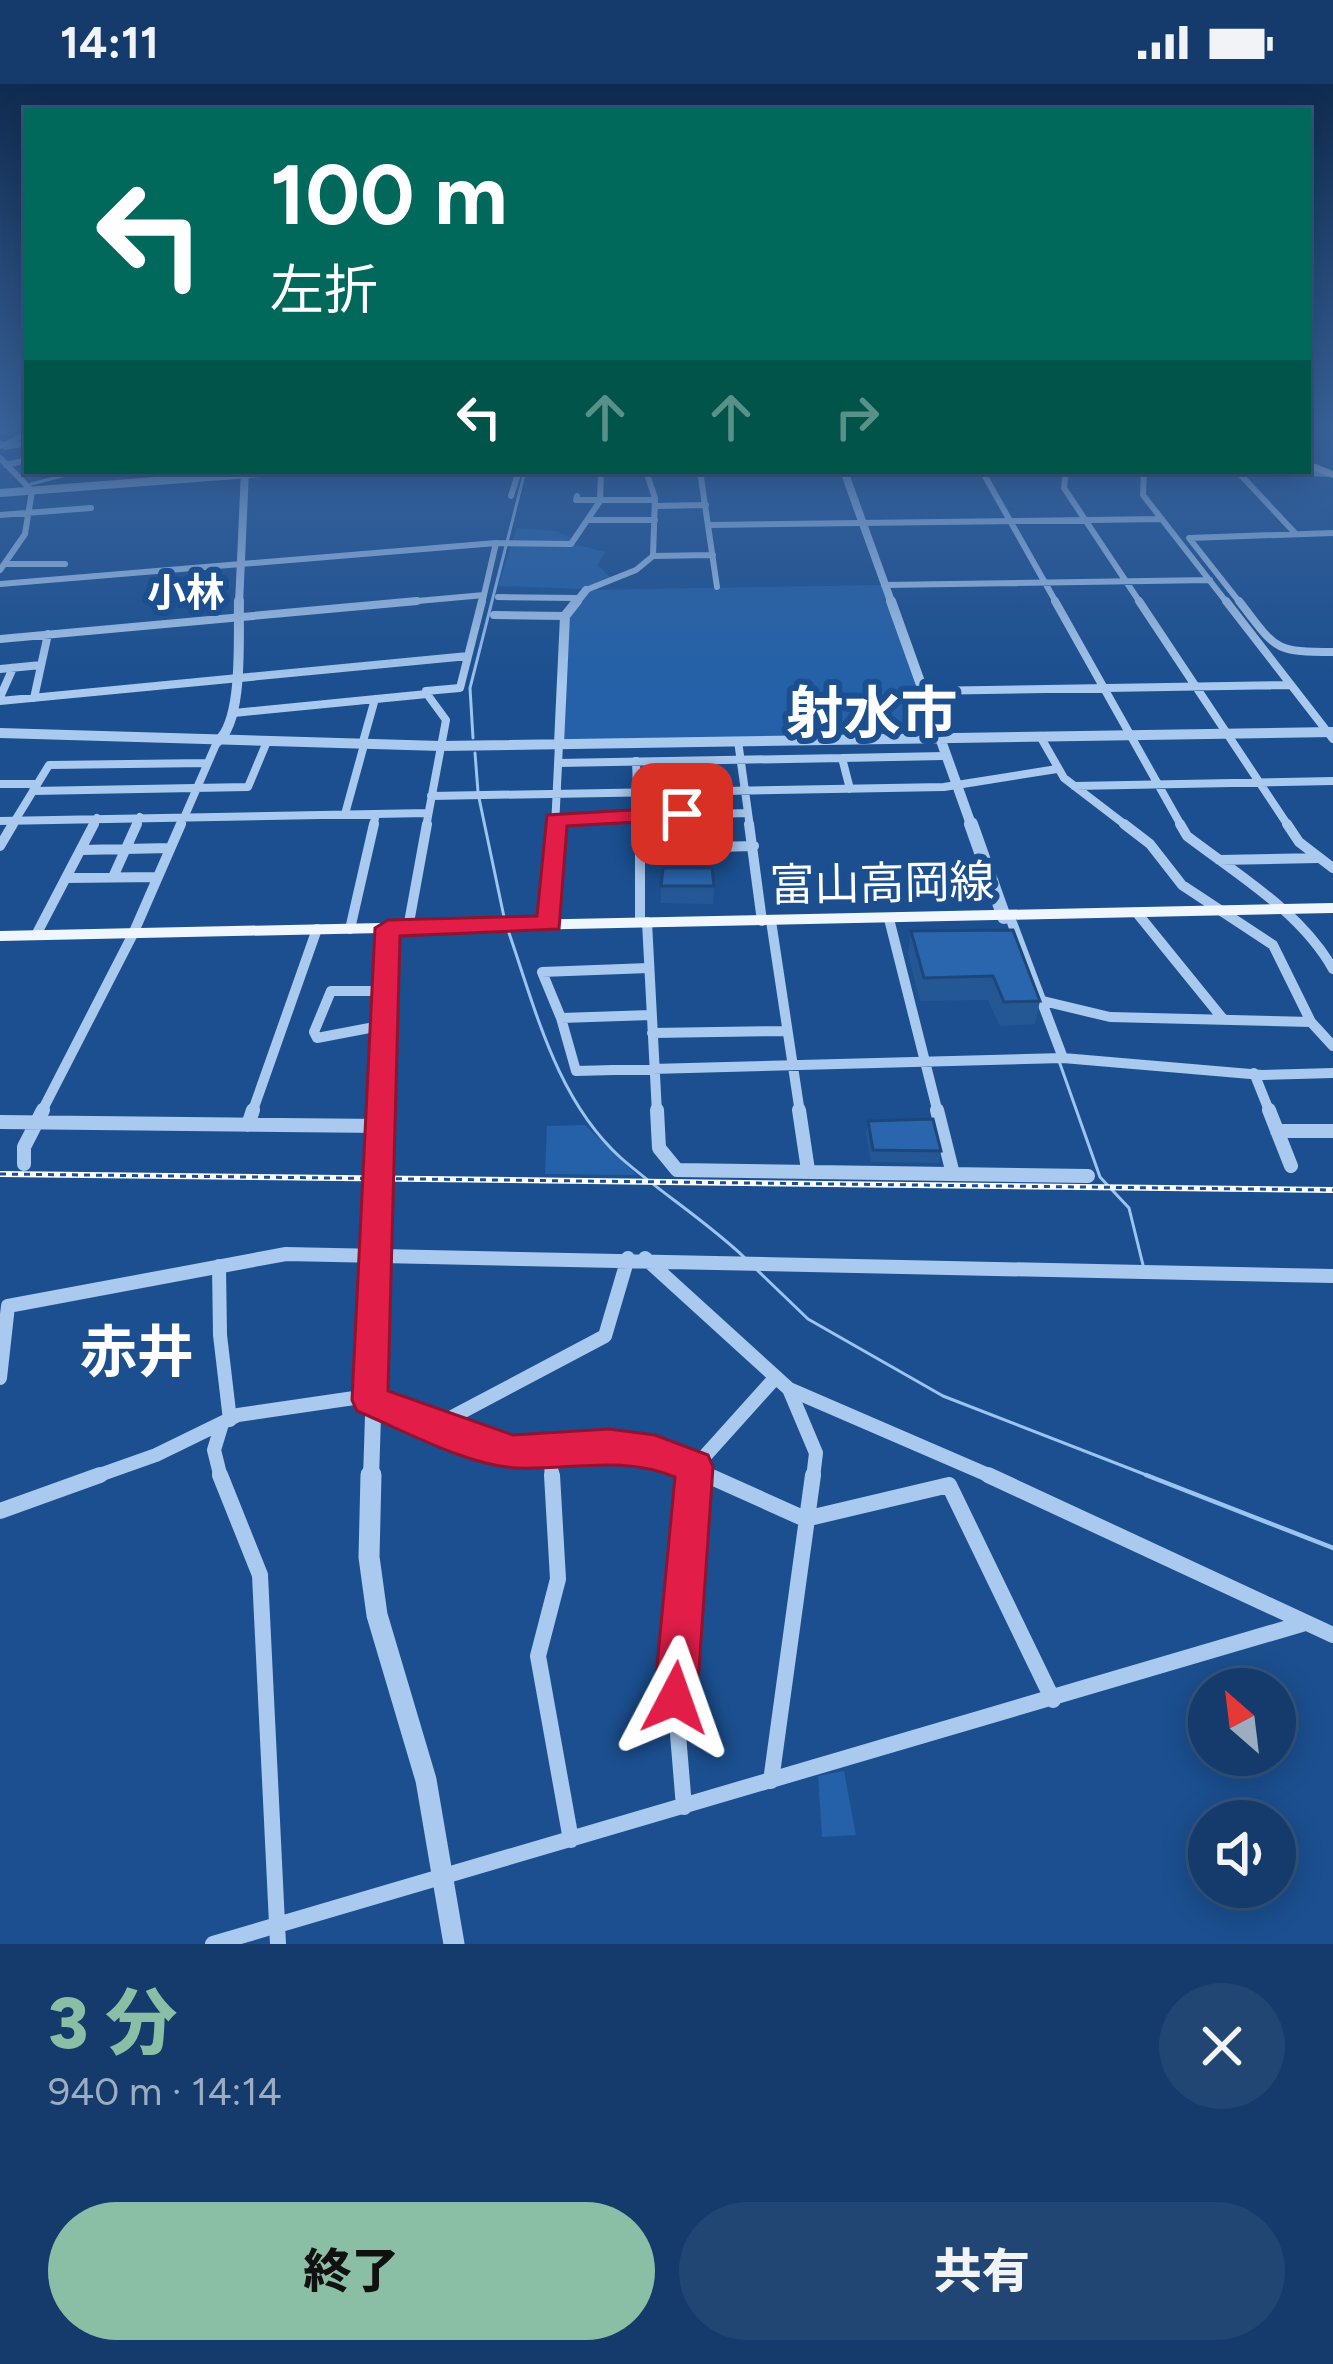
<!DOCTYPE html>
<html lang="ja">
<head>
<meta charset="utf-8">
<style>
  :root { --surface:#143b6b; --page:#214673; --text:#f1f3f6; --muted:#9dadc1; --line:#33557e; --accent:#8abfa5 }
  body { margin:0; font-family:Figtree,"Noto Sans JP",sans-serif; background:var(--page); color:var(--text); height:100vh; display:flex; flex-direction:column; font-size:45px; white-space:nowrap }
  * { box-sizing:border-box; margin:0 }
  p { font-size:39px; color:var(--muted) }
  .icon { flex:none; width:66px; height:66px; fill:none; stroke:currentColor; stroke-width:2; stroke-linecap:round; stroke-linejoin:round }
  .map { position:relative; height:1860px; overflow:hidden }
  .panel { display:flex; flex-direction:column; background:var(--surface); flex:1 }
  .panel>* { flex:none }
  .guide { position:absolute; left:24px; top:24px; width:1287px; height:366px; border-radius:0px; box-shadow:0 6px 30px #0003,0 0 0 3px var(--line); background:#00695c; color:#fff; overflow:hidden }
  .needle { width:78px; rotate:332deg }
  .tools { position:absolute; left:1188px; top:1584px; display:grid; gap:24px }
  .tools a { display:grid; place-items:center; width:108px; height:108px; border-radius:50%; background:var(--surface); box-shadow:0 6px 30px #0003,0 0 0 3px var(--line); font-size:60px }
  .pin { position:absolute; display:grid; place-items:center; width:102px; height:102px; color:#fff; margin:-51px; border-radius:24px; box-shadow:0 6px 18px #0006 }
  .me { position:absolute; width:132px; margin:-66px; rotate:4deg; stroke-linejoin:round; filter:drop-shadow(0 0 9px #0008) }
  .turn { display:flex; align-items:center; gap:42px; height:252px; padding:0 48px; font-size:54px }
  .turn .icon { width:156px; height:156px; stroke-width:2.5 }
  .turn b { display:block; font-size:84px; line-height:102px }
  .lanes { display:flex; align-items:center; height:114px; padding:0 48px; background:#0003; justify-content:center; gap:60px; direction:ltr }
  .lanes .off { opacity:.35 }
  .round { display:grid; place-items:center; flex:none; width:126px; height:126px; border-radius:63px; background:var(--page) }
  .headline { display:flex; align-items:center; justify-content:space-between; height:204px; padding:0 48px }
  h1 { font-size:72px; font-weight:800; line-height:90px; color:var(--accent) }
  .button { display:flex; gap:24px; margin-top:auto; padding:24px 48px }
  .button a { flex:1; height:138px; border-radius:72px; background:var(--accent); color:#111; font-size:48px; font-weight:800; line-height:138px; text-align:center }
  .button a+a { background:var(--page); color:var(--text) }
  .status { display:flex; justify-content:space-between; align-items:center; height:84px; padding:0 60px; background:var(--surface); direction:ltr }
  .status svg { height:33px; fill:currentColor }
  .map>svg:first-child { display:block }
  .green { fill:#2461a8 }
  .lines { fill:none; stroke-linecap:round; stroke-linejoin:round }
  .stream-far1 { stroke:#9cc4f0; stroke-width:3 }
  .stream { stroke:#9cc4f0; stroke-width:4.5 }
  .minor-far4 { stroke:#a9c9ee; stroke-width:6 }
  .minor-far3 { stroke:#a9c9ee; stroke-width:8 }
  .minor-far2 { stroke:#a9c9ee; stroke-width:10 }
  .minor-far1 { stroke:#a9c9ee; stroke-width:14 }
  .minor { stroke:#a9c9ee; stroke-width:16 }
  .tertiary-far4 { stroke:#a9c9ee; stroke-width:8 }
  .tertiary-far3 { stroke:#a9c9ee; stroke-width:10 }
  .tertiary-far2 { stroke:#a9c9ee; stroke-width:14 }
  .tertiary-far1 { stroke:#a9c9ee; stroke-width:16 }
  .tertiary { stroke:#a9c9ee; stroke-width:21 }
  .secondary { fill:#d6e6fa; fill-rule:evenodd }
  .primary { fill:#f0f6ff; fill-rule:evenodd }
  .trunk { fill:#f8faff; fill-rule:evenodd }
  .rail-casing { stroke:#fff; stroke-width:6 }
  .rail { stroke:#1b4f8f; stroke-width:3; stroke-dasharray:6; stroke-linecap:butt }
  .wall { fill:#245895 }
  .building { fill:#2a66ad; stroke:#1d4779; stroke-width:3 }
  .route { fill:#e11d48; stroke:#92132f; stroke-width:3 }
  .labels { text-anchor:middle; dominant-baseline:central; stroke-width:12; stroke-linejoin:round; paint-order:stroke }
  .far-neighbourhood-label { font-size:39px; font-weight:bold; fill:#fff; stroke:#1b4f8f }
  .street-label { font-size:45px; fill:#fff; stroke:#1b4f8f }
  .far-town-label { font-size:57px; font-weight:bold; fill:#fff; stroke:#1b4f8f }
  .near-neighbourhood-label { font-size:57px; font-weight:bold; fill:#fff; stroke:#1b4f8f }
</style>
</head>
<body>
<div class="status"><b>14:11</b><svg viewBox="0 0 49 12"><path d="M0 12V9h3v3zM5 12V6h3v6zM10 12V3h3v9zM15 12V0h3v12zM26 1h20v11H26zM47 4h2v5h-2z"/></svg></div>
<div class="map">
<svg width="1333" height="1860" viewBox="0 0 1333 1860">
  <rect width="100%" height="100%" fill="#1b4f8f"/>
  <path class="green" d="M517,444L556,447L573,454L570,459L605,468L597,481L610,493L584,505L498,502Z
    M884,501L937,654L560,659L567,526L586,506Z
    M585,1041L637,1091L545,1090L547,1042Z
    M844,1687L856,1751L822,1753L818,1692Z"/>
  <g class="lines">
    <path class="stream-far1" d="M31,400L82,387
      M473,654L470,604L525,387
      M475,669L478,708
      M479,714L504,833
      M509,849C536,927 557,1016 621,1074C661,1109 706,1137 745,1174
      M1059,977L1100,1093L1129,1124L1143,1181
      M756,1185L808,1235L943,1312L1154,1394"/>
    <path class="stream" d="M1146,1391L1333,1464"/>
    <path class="minor-far4" d="M0,347L16,344
      M0,359L5,363L27,359
      M0,374L32,407L25,450L0,486
      M6,381L27,376
      M700,387L717,503
      M982,387L1057,520
      M1066,387L1064,404L1141,520
      M1144,387L1143,411L1228,520
      M1237,387L1295,449
      M511,412L519,387
      M577,412L576,416H655
      M655,422L706,421
      M0,431L91,424
      M590,436H655
      M708,441L1162,435
      M653,472L713,471
      M5,480H65
      M0,500L496,459L571,460L600,417L601,387
      M884,501L1210,496
      M586,506L636,486L653,472L655,414L646,387
      M484,511L496,459
      M498,513L576,514
      M384,520L484,511L482,520
      M1241,520L1189,454L1333,449"/>
    <path class="minor-far3" d="M1055,517L1182,743
      M1139,517L1289,743
      M1226,517L1333,655
      M1239,517C1276,564 1271,568 1333,568
      M494,531L565,532
      M0,555L417,517
      M0,585L41,581
      M426,607L460,604L482,517
      M922,607L1291,601
      M0,613L13,584
      M34,614L48,550
      M0,617L468,572
      M234,629L427,610L446,636L426,743
      M1040,652L1064,694L1128,743
      M738,657L750,743
      M362,661L375,615
      M842,674L944,672
      M636,677L638,732L748,729
      M558,679L842,674L850,705
      M0,700H36
      M1074,702L1333,697
      M33,707L248,703L266,660
      M431,712L944,703L1057,685
      M345,730L364,661
      M556,736L638,732L639,743
      M0,737L428,729
      M11,743L49,681L207,679
      M92,743L97,734
      M135,743L140,733
      M180,743L217,658
      M373,743L376,730
      M555,743L559,660"/>
    <path class="minor-far2" d="M639,740L640,765L754,762
      M749,740L762,837
      M1124,740L1150,760L1182,801L1273,861L1311,938L1333,962
      M1180,740L1187,752C1238,791 1301,828 1333,885
      M1287,740L1299,758L1333,784
      M0,762L13,740
      M640,765V838
      M81,766L169,764
      M1219,776L1318,774
      M113,793L137,740
      M67,794L157,793
      M1137,829L1223,935
      M1004,833L1011,836L1063,974
      M889,835L938,1029
      M771,837L800,1029
      M647,838L657,1029
      M550,839L555,740
      M408,844L427,740
      M350,845L374,740
      M36,851L94,740
      M1043,917L1110,933L1311,938
      M651,931L561,934L576,987L1063,974L1262,991L1333,989
      M561,934L542,888L649,884
      M385,941L317,954L314,948L331,907H386
      M652,949L785,947
      M1254,989L1270,1029
      M41,1029L133,850L181,740
      M252,1029L317,845"/>
    <path class="minor-far1" d="M657,1026L659,1064L677,1086L1088,1092
      M799,1026L808,1086
      M937,1026L953,1090
      M1269,1026L1291,1082
      M0,1038L382,1042
      M248,1041L253,1026
      M1277,1047H1333
      M24,1080V1063L43,1026
      M645,1174L789,1305L995,1394
      M219,1182L220,1251L230,1336
      M0,1294L8,1222L286,1170L1333,1192
      M789,1305L816,1369L813,1394
      M221,1343L214,1366L221,1394
      M441,1345L454,1332L605,1252L628,1174
      M550,1367L552,1394
      M91,1394L156,1371L238,1331L361,1313L513,1368L573,1361L655,1368L714,1394
      M694,1394L695,1383L776,1293"/>
    <path class="minor" d="M220,1391L260,1491L278,1860
      M552,1391L558,1495L538,1572L571,1756
      M707,1391L805,1435L949,1401
      M988,1391L1333,1551
      M949,1401L1053,1616
      M0,1427L100,1391
      M771,1697L813,1391
      M684,1723L675,1614L694,1391
      M213,1860L1305,1539"/>
    <path class="tertiary-far4" d="M844,387L892,520
      M1289,387L1327,389
      M0,409L287,387
      M239,520L245,387
      M575,520L586,506"/>
    <path class="tertiary-far3" d="M891,517L972,743
      M0,649L441,662L1333,648
      M217,658C244,638 238,551 239,517
      M559,660L565,532L577,517"/>
    <path class="tertiary-far2" d="M971,740L1004,833
      M382,1029L388,844"/>
    <path class="tertiary-far1" d="M371,1394L383,1026"/>
    <path class="tertiary" d="M371,1391L369,1473L377,1531L426,1696L454,1860"/>
    <path class="secondary" d="M24,348H27V353L0,365V360Z"/>
    <path class="primary" d="M1333,819V829L0,857V847Z"/>
    <path class="trunk" d="M1308,377L1333,387V394L1308,384Z"/>
    <defs>
      <path id="rail" d="M0,1090L1333,1106"/>
    </defs>
    <use href="#rail" class="rail-casing"/>
    <use href="#rail" class="rail"/>
  </g>
  <path class="wall" d="M661,802H714L713,820L661,819Z
    M911,847L1040,917L1035,940L1000,942L988,916L920,917L908,870Z
    M868,1037L941,1067L939,1079L871,1078L866,1049Z"/>
  <path class="building" d="M663,784H712L714,802H661Z
    M1013,846L1040,917L1004,918L993,892L924,894L911,847Z
    M933,1035L941,1067L873,1066L868,1037Z"/>
  <linearGradient id="sky" x2="0" y2="1"><stop stop-color="#0f2b4f"/><stop offset="0.57" stop-color="#39639b"/><stop offset="1" stop-color="#39639b" stop-opacity="0"/></linearGradient>
  <rect width="1333" height="604" fill="url(#sky)"/>
  <path class="route" d="M682,723L694,730L691,735L567,742L559,845L400,852L388,1307L513,1351L609,1345L655,1351L708,1371L713,1383L697,1614L690,1629L675,1635L660,1629L654,1614L675,1393C621,1371 572,1386 517,1384C468,1382 403,1346 357,1327L352,1316L375,844L388,836L537,832L547,731Z"/>
  <g class="labels">
    <g class="far-neighbourhood-label">
      <text x="186" y="508">小林</text>
    </g>
    <g class="street-label">
      <text transform="translate(882 799) rotate(-1)">富山高岡線</text>
    </g>
    <g class="far-town-label">
      <text x="872" y="629">射水市</text>
    </g>
    <g class="near-neighbourhood-label">
      <text x="137" y="1268">赤井</text>
    </g>
  </g>
</svg>
<div class="tools">
<a><svg class="needle" viewBox="-14 -14 28 28"><path d="M0-13l5 13h-10z" fill="#e53935"/><path d="M0 13l5-13h-10z" fill="#9dadc1"/></svg></a>
<a><svg class="icon" aria-label="sound" viewBox="0 0 24 24"><path d="M4 9h4l5-4v14l-5-4H4zM17 9q2 3 0 6"/></svg></a>
</div>
<div class="pin" style="left:682px;top:730px;background:#d93025"><svg class="icon" aria-label="arrive" viewBox="0 0 24 24"><path d="M6 21V4h12l-3 4 3 4H6"/></svg></div>
<svg class="me" style="left:675px;top:1614px" viewBox="-20 -20 40 40"><path d="M0-17L14 15 0 8-14 15z" fill="#e11d48" stroke="#fff" stroke-width="4"/></svg>
<div class="guide">
<div class="turn"><svg class="icon" aria-label="left" viewBox="0 0 24 24"><path d="M17 20v-9H6M10 6l-5 5 5 5"/></svg><div><b>100 m</b>左折</div></div>
<div class="lanes"><svg class="icon" aria-label="left" viewBox="0 0 24 24"><path d="M17 20v-9H6M10 6l-5 5 5 5"/></svg><svg class="icon off" aria-label="ahead" viewBox="0 0 24 24"><path d="M12 20V5M6 11l6-6 6 6"/></svg><svg class="icon off" aria-label="ahead" viewBox="0 0 24 24"><path d="M12 20V5M6 11l6-6 6 6"/></svg><svg class="icon off" aria-label="right" viewBox="0 0 24 24"><path d="M7 20v-9h11M14 6l5 5-5 5"/></svg></div>
</div>
</div>
<section class="panel">
<div class="headline"><div><h1>3 分</h1><p>940 m · 14:14</p></div><a class="round"><svg class="icon" aria-label="close" viewBox="0 0 24 24"><path d="M6 6l12 12M18 6L6 18"/></svg></a></div>
<div class="button"><a>終了</a><a>共有</a></div>
</section>
</body>
</html>
